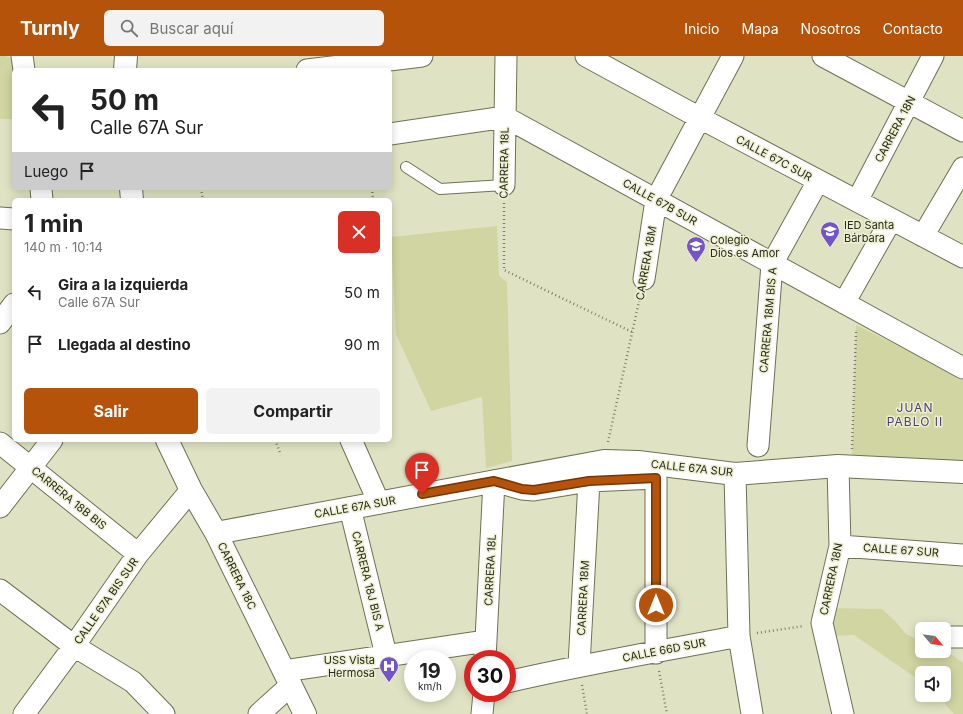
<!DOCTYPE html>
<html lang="es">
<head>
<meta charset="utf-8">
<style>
  :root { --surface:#fff; --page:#f2f2f2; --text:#222; --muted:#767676; --accent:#b45309 }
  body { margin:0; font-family:Inter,sans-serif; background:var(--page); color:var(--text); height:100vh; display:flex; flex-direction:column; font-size:15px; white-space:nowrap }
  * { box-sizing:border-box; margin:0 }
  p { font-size:13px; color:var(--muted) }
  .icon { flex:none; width:22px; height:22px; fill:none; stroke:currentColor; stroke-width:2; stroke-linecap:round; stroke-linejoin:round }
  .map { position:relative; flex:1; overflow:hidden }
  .details { position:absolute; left:12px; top:142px; width:380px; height:244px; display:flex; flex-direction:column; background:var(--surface); border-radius:6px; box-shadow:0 2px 10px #0003 }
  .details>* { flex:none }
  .top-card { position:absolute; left:12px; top:12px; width:380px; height:122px; border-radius:6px; box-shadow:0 2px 10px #0003; background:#fff; color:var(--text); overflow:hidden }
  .needle { width:26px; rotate:119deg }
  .fabs { position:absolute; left:915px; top:566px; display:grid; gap:8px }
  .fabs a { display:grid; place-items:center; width:36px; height:36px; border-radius:6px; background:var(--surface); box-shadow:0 2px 10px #0003; font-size:20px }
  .speed { position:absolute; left:404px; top:594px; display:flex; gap:8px; font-size:20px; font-weight:700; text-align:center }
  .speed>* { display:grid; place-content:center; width:52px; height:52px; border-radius:50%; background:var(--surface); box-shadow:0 2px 10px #0003; line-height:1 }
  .speed small { font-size:10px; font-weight:400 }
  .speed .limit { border:6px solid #d22; background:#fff; color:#111 }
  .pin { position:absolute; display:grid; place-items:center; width:34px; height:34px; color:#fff; margin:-41px -17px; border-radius:50% 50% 50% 0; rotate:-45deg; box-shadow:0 0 4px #0007 }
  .pin .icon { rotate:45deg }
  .me { position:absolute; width:44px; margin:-22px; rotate:0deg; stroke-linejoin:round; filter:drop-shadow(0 0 3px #0008) }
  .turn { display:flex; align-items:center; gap:14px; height:84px; padding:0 12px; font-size:18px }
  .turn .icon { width:52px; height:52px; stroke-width:2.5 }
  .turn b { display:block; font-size:28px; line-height:34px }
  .then { display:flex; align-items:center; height:38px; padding:0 12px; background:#0003; gap:8px; font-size:15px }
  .round { display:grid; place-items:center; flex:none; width:42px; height:42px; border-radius:6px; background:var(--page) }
  .headline { display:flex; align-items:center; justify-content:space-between; height:68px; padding:0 12px }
  h1 { font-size:24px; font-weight:700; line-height:30px }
  .button { display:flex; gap:8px; margin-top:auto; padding:8px 12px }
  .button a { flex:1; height:46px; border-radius:6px; background:var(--accent); color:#fff; font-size:16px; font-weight:700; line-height:46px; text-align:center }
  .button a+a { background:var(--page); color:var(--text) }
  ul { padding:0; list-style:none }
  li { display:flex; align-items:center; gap:12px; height:52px; padding:0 12px }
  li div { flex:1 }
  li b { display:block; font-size:15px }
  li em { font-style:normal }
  header { display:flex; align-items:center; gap:24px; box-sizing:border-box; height:56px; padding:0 20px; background:var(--accent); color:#fff }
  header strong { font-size:19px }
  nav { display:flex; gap:22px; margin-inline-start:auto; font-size:14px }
  .search { width:280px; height:36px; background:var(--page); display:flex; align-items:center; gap:10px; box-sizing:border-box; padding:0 14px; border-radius:6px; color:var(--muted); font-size:15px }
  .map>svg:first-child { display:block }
  .green { fill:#d1d5a1 }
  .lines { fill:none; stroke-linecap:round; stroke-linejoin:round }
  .lane-casing { stroke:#6e7154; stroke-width:12 }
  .street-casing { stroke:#6e7154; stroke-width:23 }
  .secondary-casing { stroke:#6e7154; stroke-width:24 }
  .path { stroke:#7d7f6a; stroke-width:2.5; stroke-dasharray:1 3; stroke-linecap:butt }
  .lane { stroke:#fff; stroke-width:10 }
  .street { stroke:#fff; stroke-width:21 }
  .secondary { stroke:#fff; stroke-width:22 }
  .route-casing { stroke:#753606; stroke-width:10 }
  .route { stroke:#b45309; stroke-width:7 }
  .labels { text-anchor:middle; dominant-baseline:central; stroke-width:3; stroke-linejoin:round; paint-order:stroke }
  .street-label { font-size:11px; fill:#28291d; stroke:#edf0d0 }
  .poi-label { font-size:11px; fill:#28291d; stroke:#edf0d0; text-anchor:start }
  .neighbourhood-label { font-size:12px; letter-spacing:1px; fill:#4c3e7b; stroke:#edf0d0 }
</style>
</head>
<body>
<header>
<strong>Turnly</strong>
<div class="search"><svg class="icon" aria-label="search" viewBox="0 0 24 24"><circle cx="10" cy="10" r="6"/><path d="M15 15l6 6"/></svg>Buscar aquí</div>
<nav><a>Inicio</a><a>Mapa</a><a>Nosotros</a><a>Contacto</a></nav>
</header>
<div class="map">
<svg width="963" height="658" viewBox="0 0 963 658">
  <rect width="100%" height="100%" fill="#e0e3c3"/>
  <path class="green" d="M0,0H6L12,3L14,63H0Z
    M497,170L499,220L507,226L512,405L486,412L482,341L431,355L396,278L391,181Z
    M856,269L963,322V408L852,402Z
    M832,552L882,553L895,565L906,578L922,586V595H944V593L963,607V658H954L937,639H944V617H922V626L854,579L834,580Z"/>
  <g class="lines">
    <defs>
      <path id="lane" d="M406,111L440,133L504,129"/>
      <path id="street" d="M22,0L24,14
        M586,0L700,62L963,201
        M823,0L963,75
        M307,14L422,0
        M390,78L505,61L963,312
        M504,129L506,0
        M41,132L42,144
        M857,145L933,0
        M0,162L14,163
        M923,180L963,112
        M644,223L656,144L733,0
        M844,247L891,164
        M0,267L14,248
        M351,384L379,447
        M0,387L138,498
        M758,390L772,208L818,125
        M838,410L840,490L822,567L843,658
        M735,418L739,580L752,658
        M0,451L52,384
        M350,452L386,599
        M840,490L963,499
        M0,534L74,590L133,626L164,658
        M944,581H963
        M485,603L494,425L522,433L534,434L589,425L656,422V597
        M579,609L589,425
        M284,615L486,585
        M507,626C584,608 662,595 739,580
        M24,658L74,590L138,498L191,434
        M259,658L291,629
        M482,658L484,637"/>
      <path id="secondary" d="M125,14L126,0
        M131,132L132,144
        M167,384L191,434L216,477L305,658
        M216,477L604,405L638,406L735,418L838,410L963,416"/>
    </defs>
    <use href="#lane" class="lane-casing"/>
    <use href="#street" class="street-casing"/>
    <use href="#secondary" class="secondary-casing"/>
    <path class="path" d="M201,132L203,144
      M372,132L373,144
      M504,147V214L632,276
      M275,384L281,399
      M608,386L640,241
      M852,393L856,276
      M757,577L804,570
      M659,615L667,658
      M582,629L587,658"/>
    <use href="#lane" class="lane"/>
    <use href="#street" class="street"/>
    <use href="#secondary" class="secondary"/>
  </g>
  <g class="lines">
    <defs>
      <path id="route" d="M422,438L494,425L522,433L534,434L589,425L656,422V549"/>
    </defs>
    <use href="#route" class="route-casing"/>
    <use href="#route" class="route"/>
  </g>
  <defs>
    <symbol id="school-pin" viewBox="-11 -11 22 30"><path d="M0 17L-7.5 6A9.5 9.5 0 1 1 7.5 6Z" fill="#7553cd" stroke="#edf0d0"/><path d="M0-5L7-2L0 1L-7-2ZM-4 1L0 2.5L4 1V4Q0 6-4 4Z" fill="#fff"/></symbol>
    <symbol id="hospital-pin" viewBox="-11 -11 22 30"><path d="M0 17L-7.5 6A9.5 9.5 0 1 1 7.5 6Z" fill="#7553cd" stroke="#edf0d0"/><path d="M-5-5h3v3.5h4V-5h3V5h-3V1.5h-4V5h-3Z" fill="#fff"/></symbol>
  </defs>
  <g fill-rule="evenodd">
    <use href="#school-pin" x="819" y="164" width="22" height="30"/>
    <use href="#school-pin" x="685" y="179" width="22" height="30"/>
    <use href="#hospital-pin" x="378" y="599" width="22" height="30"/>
  </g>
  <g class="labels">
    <g class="street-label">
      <text transform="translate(895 73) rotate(-62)">CARRERA 18N</text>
      <text transform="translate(774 102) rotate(28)">CALLE 67C SUR</text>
      <text transform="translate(504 107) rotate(-89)">CARRERA 18L</text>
      <text transform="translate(660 146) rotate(29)">CALLE 67B SUR</text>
      <text transform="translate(646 207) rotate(-80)">CARRERA 18M</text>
      <text transform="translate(768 264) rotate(-85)">CARRERA 18M BIS A</text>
      <text transform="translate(692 412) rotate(6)">CALLE 67A SUR</text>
      <text transform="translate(69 442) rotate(39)">CARRERA 18B BIS</text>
      <text transform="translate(355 451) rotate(-10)">CALLE 67A SUR</text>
      <text transform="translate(901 494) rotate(4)">CALLE 67 SUR</text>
      <text transform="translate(490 514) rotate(-87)">CARRERA 18L</text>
      <text transform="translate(237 520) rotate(64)">CARRERA 18C</text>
      <text transform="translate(831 523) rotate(-78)">CARRERA 18N</text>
      <text transform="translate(368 525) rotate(76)">CARRERA 18J BIS A</text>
      <text transform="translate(583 542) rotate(-87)">CARRERA 18M</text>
      <text transform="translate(106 545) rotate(-55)">CALLE 67A BIS SUR</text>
      <text transform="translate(664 594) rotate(-11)">CALLE 66D SUR</text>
    </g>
    <g class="poi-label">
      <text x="844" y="169">IED Santa<tspan x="844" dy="13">Bárbara</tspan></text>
      <text x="710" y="184">Colegio<tspan x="710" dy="13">Dios es Amor</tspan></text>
      <text x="375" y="604" text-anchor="end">USS Vista<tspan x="375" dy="13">Hermosa</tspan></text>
    </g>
    <g class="neighbourhood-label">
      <text x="915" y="351">JUAN<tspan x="915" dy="14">PABLO II</tspan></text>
    </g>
  </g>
</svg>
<div class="fabs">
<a><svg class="needle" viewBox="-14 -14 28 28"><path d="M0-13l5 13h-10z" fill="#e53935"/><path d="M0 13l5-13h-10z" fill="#767676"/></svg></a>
<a><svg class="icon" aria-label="sound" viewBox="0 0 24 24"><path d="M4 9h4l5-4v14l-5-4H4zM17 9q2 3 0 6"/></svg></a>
</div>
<div class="speed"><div>19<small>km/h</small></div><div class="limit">30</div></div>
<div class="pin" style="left:422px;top:438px;background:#d93025"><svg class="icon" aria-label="arrive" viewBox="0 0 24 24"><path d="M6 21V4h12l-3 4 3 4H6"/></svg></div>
<svg class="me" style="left:656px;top:549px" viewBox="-20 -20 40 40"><circle r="17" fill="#b45309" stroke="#fff" stroke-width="3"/><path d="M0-11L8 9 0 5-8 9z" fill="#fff"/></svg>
<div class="top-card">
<div class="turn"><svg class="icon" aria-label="left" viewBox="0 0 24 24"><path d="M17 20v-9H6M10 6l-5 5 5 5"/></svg><div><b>50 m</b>Calle 67A Sur</div></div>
<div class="then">Luego<svg class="icon" aria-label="arrive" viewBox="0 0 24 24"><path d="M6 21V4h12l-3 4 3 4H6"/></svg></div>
</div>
<section class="details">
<div class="headline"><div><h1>1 min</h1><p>140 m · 10:14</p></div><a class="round" style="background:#d93025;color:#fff"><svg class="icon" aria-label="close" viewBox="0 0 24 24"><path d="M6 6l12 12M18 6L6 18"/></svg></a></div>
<ul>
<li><svg class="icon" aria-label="left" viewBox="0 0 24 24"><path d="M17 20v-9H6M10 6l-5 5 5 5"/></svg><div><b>Gira a la izquierda</b><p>Calle 67A Sur</p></div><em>50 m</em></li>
<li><svg class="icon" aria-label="arrive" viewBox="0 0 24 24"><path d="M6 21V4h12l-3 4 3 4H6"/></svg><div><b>Llegada al destino</b></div><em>90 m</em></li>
</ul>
<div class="button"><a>Salir</a><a>Compartir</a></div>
</section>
</div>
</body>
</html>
